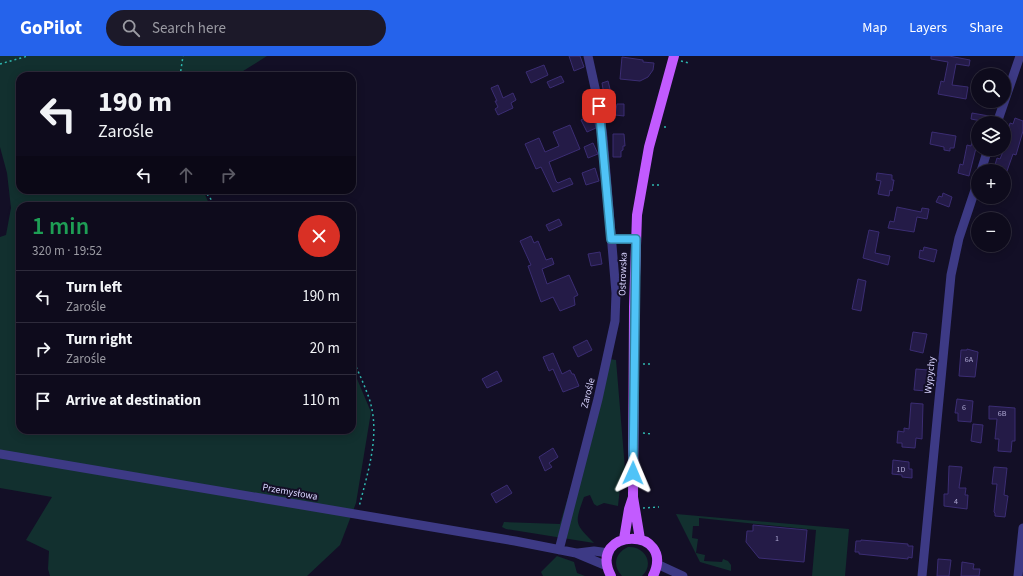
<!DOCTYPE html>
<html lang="en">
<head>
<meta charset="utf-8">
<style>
  :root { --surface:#0e0b1c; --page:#1c1929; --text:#f1f3f6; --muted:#9b9ba3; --line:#2e2b3b; --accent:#2563eb }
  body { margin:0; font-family:"Source Sans 3",sans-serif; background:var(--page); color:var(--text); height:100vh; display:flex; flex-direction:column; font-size:15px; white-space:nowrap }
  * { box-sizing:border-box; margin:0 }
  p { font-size:13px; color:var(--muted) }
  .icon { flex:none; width:22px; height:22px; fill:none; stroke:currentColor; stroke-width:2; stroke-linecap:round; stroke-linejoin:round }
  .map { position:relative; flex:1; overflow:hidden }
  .drawer { position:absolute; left:16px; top:146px; width:340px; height:232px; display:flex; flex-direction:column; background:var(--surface); border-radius:12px; box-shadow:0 2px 10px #0003,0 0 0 1px var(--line) }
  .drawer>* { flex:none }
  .hud { position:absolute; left:16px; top:16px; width:340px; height:122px; border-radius:12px; box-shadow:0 2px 10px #0003,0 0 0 1px var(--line); background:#0e0b1c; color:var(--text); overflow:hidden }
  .tools { position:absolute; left:971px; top:12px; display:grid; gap:8px }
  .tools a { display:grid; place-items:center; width:40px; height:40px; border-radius:50%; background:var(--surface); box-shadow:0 2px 10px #0003,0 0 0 1px var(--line); font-size:20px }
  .pin { position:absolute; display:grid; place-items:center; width:34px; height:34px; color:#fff; margin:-17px; border-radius:8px; box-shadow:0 2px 6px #0006 }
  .me { position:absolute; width:44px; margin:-22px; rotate:1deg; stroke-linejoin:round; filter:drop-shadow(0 0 3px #0008) }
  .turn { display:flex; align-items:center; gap:14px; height:84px; padding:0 16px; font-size:18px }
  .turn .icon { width:52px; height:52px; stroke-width:2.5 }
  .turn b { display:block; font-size:28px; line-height:34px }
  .lanes { display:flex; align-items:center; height:38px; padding:0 16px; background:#0003; justify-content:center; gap:20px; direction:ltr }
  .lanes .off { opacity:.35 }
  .round { display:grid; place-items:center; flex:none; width:42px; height:42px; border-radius:21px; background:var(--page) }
  .summary { display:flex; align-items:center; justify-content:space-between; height:68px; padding:0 16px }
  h1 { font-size:24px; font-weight:600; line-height:30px; color:#1e9e55 }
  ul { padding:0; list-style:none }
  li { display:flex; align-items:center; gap:12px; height:52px; padding:0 16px; border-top:1px solid var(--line) }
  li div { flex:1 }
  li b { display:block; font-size:15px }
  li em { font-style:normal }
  header { display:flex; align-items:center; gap:24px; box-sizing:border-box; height:56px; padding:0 20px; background:var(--accent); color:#fff }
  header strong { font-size:19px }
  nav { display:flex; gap:22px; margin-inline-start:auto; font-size:14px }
  .search { width:280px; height:36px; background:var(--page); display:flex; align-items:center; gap:10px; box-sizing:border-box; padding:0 14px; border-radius:22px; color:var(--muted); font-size:15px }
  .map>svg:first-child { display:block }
  .green { fill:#12302f }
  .building { fill:#241b47; stroke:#3b2d73 }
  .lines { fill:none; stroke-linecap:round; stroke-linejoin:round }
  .path { stroke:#2fb8b0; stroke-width:1.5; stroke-dasharray:2 3; stroke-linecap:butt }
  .minor { stroke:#3d3a85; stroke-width:9 }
  .major { stroke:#c25bff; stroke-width:10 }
  .route-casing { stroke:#337fa1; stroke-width:10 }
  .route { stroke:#4fc3f7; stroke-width:7 }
  .labels { text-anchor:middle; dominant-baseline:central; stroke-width:4; stroke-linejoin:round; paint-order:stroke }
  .number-label { font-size:8px; fill:#aca6d1 }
  .street-label { font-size:10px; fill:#d9d4ff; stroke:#130f26 }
</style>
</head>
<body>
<header>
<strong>GoPilot</strong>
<div class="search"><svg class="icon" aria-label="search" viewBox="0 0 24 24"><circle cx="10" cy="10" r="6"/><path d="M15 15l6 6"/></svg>Search here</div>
<nav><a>Map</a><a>Layers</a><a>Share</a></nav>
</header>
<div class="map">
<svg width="1023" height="520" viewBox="0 0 1023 520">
  <rect width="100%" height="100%" fill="#130f26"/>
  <path class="green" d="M0,0H267L235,20H20V134H203L210,150H20V374H352V311L371,356L356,447L340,489L307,520H50L48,513L49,495L26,484L52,441L0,432V181L6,179L11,152L7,117L0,91Z
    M609,303L616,304L625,413L621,422L618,450L604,447L597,450L594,448L590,439L584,441C574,468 575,468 594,487L506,473L502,471L504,466L560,468Z
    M676,458L849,473L845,520H812L816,474L699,462V470H693L692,482L698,483L696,497L705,499L704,505L722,506L723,503L728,505L731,509V515L700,506Z
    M628,491C645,490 655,508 642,520H622C612,510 615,497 628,491Z
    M557,500L574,506L577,517L585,520H543L541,516Z"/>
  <path class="building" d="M569,0H580L584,11L574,15Z
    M931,0H949L970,4L969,10L956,8L952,29L968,31L966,43L938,38L941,25L944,26L948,6L931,3Z
    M622,1L643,4V6L654,7L653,14L648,21L640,25L620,23Z
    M544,9L548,19L531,27L526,16Z
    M561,20L564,26L550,32L547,26Z
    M608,25L611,37L604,39L602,27Z
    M498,29L503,42L513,37L516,44L511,47L513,52L498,59L495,53L498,51L495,45H497L491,32Z
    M617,48H624V60L615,59Z
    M972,57L989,60L987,66L971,63Z
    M593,58L596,72L587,76L581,64Z
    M1015,62L1023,65V75L1016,99L1013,98L1007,115L995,109L997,102L1000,103L1004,93L1010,67L1013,68Z
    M570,69L580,93L549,106L556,125L558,127L570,122L573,128L553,136L541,111L536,113L525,88L539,82L545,96L559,90L553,76Z
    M975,74H978V84L969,120L958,117L960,108L963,109L967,89L971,90Z
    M932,76L956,80L954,92H950V95L944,94V91L930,88Z
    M613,78H624L625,90H623V94L621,95V101H613Z
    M593,87L598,98L588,102L584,91Z
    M595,112L599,125L586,129L582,117Z
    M877,117L892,119V124H894L892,135L890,134L889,140L878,138L881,125L876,124Z
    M943,137L952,141L949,151L936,146L939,140L942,141Z
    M897,151L921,156L922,152L929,153L927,163L917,161L914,176L888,172L890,165L894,166Z
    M559,163L562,169L549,175L546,169Z
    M869,174L879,176L875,197L890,200L888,209L863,202Z
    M531,180L534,187L538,185L546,204L552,202L554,208L542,213L547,228L569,219L578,239L574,241L575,249L560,255L553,241L541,246L528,210L531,209L520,185Z
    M924,191L937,194L934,206L919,202L920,194L923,195Z
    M600,196L602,208L591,210L588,198Z
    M858,223L866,225L861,255L852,253Z
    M913,276L927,278L923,297L910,294Z
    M587,284L592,294L578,301L573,291Z
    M967,293L978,296L975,321L959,320L961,294H967Z
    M553,297L562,318L570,314L572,318H574L579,330L563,336L553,313L549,315L543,301Z
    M916,313L928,314L926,335L914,334Z
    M497,315L502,325L487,332L482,323Z
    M957,343L973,345L971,366L958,365V357H955Z
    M911,347L923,348L922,383L916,382L915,392L902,391V387H897L898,375L904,376V372L909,373Z
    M989,350L1015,352V385H1012L1011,396L998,395L999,383H995L997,363H989Z
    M973,368L983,369L981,387L971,385Z
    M553,392L558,401L549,407L552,411L545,415L539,401Z
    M893,404L909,406V413H912V422L902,421V419L892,418Z
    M949,410L962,411L959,432H966L965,439H968L967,453L944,450V438H948Z
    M994,411L1007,412L1004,439L1008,440L1005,461L995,460V457L994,456L997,428H992Z
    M507,429L512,437L496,447L491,438Z
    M753,469L807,474L804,506L759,502L746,486L747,475H753Z
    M861,484L908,488V490H913L912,502L908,501V503L859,498V496H855L856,485H861Z
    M938,503L951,504L949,520H937Z
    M962,506L974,508L973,513H980L979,520H961Z"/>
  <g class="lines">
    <path class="path" d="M681,5L689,7
      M0,8L28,0
      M180,20L183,0
      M664,71H669
      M652,129H660
      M204,134L216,150
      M352,302C358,315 364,328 369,342C381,378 368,415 359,451
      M643,308H652
      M643,377L651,378
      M643,452L659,451"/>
    <path class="minor" d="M997,67L1020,0
      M981,115L988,93
      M611,183H636
      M0,398L515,485L576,497L607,510
      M559,494L598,343L615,265L616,237L603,82L599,50L588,0
      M578,497L594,495L609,497
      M657,508L683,520
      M922,520L951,219L959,182L978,125
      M1018,520L1023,472"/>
    <path class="major" d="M624,483L629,453L633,441
      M640,483L633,441L634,251L637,159L649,91L674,0
      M611,520C586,471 677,470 653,520"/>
  </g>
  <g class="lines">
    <defs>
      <path id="route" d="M599,50L611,183H636L633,417"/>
    </defs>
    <use href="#route" class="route-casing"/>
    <use href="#route" class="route"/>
  </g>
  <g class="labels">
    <g class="number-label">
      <text x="969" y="303">6A</text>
      <text x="964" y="351">6</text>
      <text x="1002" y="357">6B</text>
      <text x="901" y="413">1D</text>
      <text x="956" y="445">4</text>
      <text x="777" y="482">1</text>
    </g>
    <g class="street-label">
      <text transform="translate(623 218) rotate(-88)">Ostrowska</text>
      <text transform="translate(930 319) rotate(-84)">Wypychy</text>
      <text transform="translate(588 337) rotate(-76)">Zarośle</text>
      <text transform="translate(290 436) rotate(10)">Przemysłowa</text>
    </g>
  </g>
</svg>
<div class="tools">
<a><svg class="icon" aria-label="search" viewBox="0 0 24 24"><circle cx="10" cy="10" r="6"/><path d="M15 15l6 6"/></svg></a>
<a><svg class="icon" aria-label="layers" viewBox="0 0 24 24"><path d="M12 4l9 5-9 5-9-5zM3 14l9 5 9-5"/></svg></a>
<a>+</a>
<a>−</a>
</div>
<div class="pin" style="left:599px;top:50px;background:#d93025"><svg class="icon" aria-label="arrive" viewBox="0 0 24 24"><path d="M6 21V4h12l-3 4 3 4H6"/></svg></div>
<svg class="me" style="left:633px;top:417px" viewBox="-20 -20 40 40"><path d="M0-17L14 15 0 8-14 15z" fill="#4fc3f7" stroke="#fff" stroke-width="4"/></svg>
<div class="hud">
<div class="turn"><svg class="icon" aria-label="left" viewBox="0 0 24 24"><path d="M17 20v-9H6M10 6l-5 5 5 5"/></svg><div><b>190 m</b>Zarośle</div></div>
<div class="lanes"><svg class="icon" aria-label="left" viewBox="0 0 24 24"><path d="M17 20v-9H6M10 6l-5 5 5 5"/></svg><svg class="icon off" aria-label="ahead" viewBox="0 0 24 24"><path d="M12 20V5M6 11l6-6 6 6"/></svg><svg class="icon off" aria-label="right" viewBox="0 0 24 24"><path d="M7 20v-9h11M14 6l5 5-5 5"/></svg></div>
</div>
<section class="drawer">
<div class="summary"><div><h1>1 min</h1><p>320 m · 19:52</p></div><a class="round" style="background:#d93025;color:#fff"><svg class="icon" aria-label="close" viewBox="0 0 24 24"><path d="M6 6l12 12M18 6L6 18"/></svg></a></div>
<ul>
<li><svg class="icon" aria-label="left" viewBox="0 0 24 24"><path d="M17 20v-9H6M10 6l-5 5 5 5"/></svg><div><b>Turn left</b><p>Zarośle</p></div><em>190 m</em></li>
<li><svg class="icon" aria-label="right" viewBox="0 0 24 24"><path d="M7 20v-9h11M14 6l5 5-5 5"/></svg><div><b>Turn right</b><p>Zarośle</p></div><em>20 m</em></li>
<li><svg class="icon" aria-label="arrive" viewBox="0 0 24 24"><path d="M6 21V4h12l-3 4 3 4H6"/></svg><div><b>Arrive at destination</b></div><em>110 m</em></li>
</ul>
</section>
</div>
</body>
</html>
